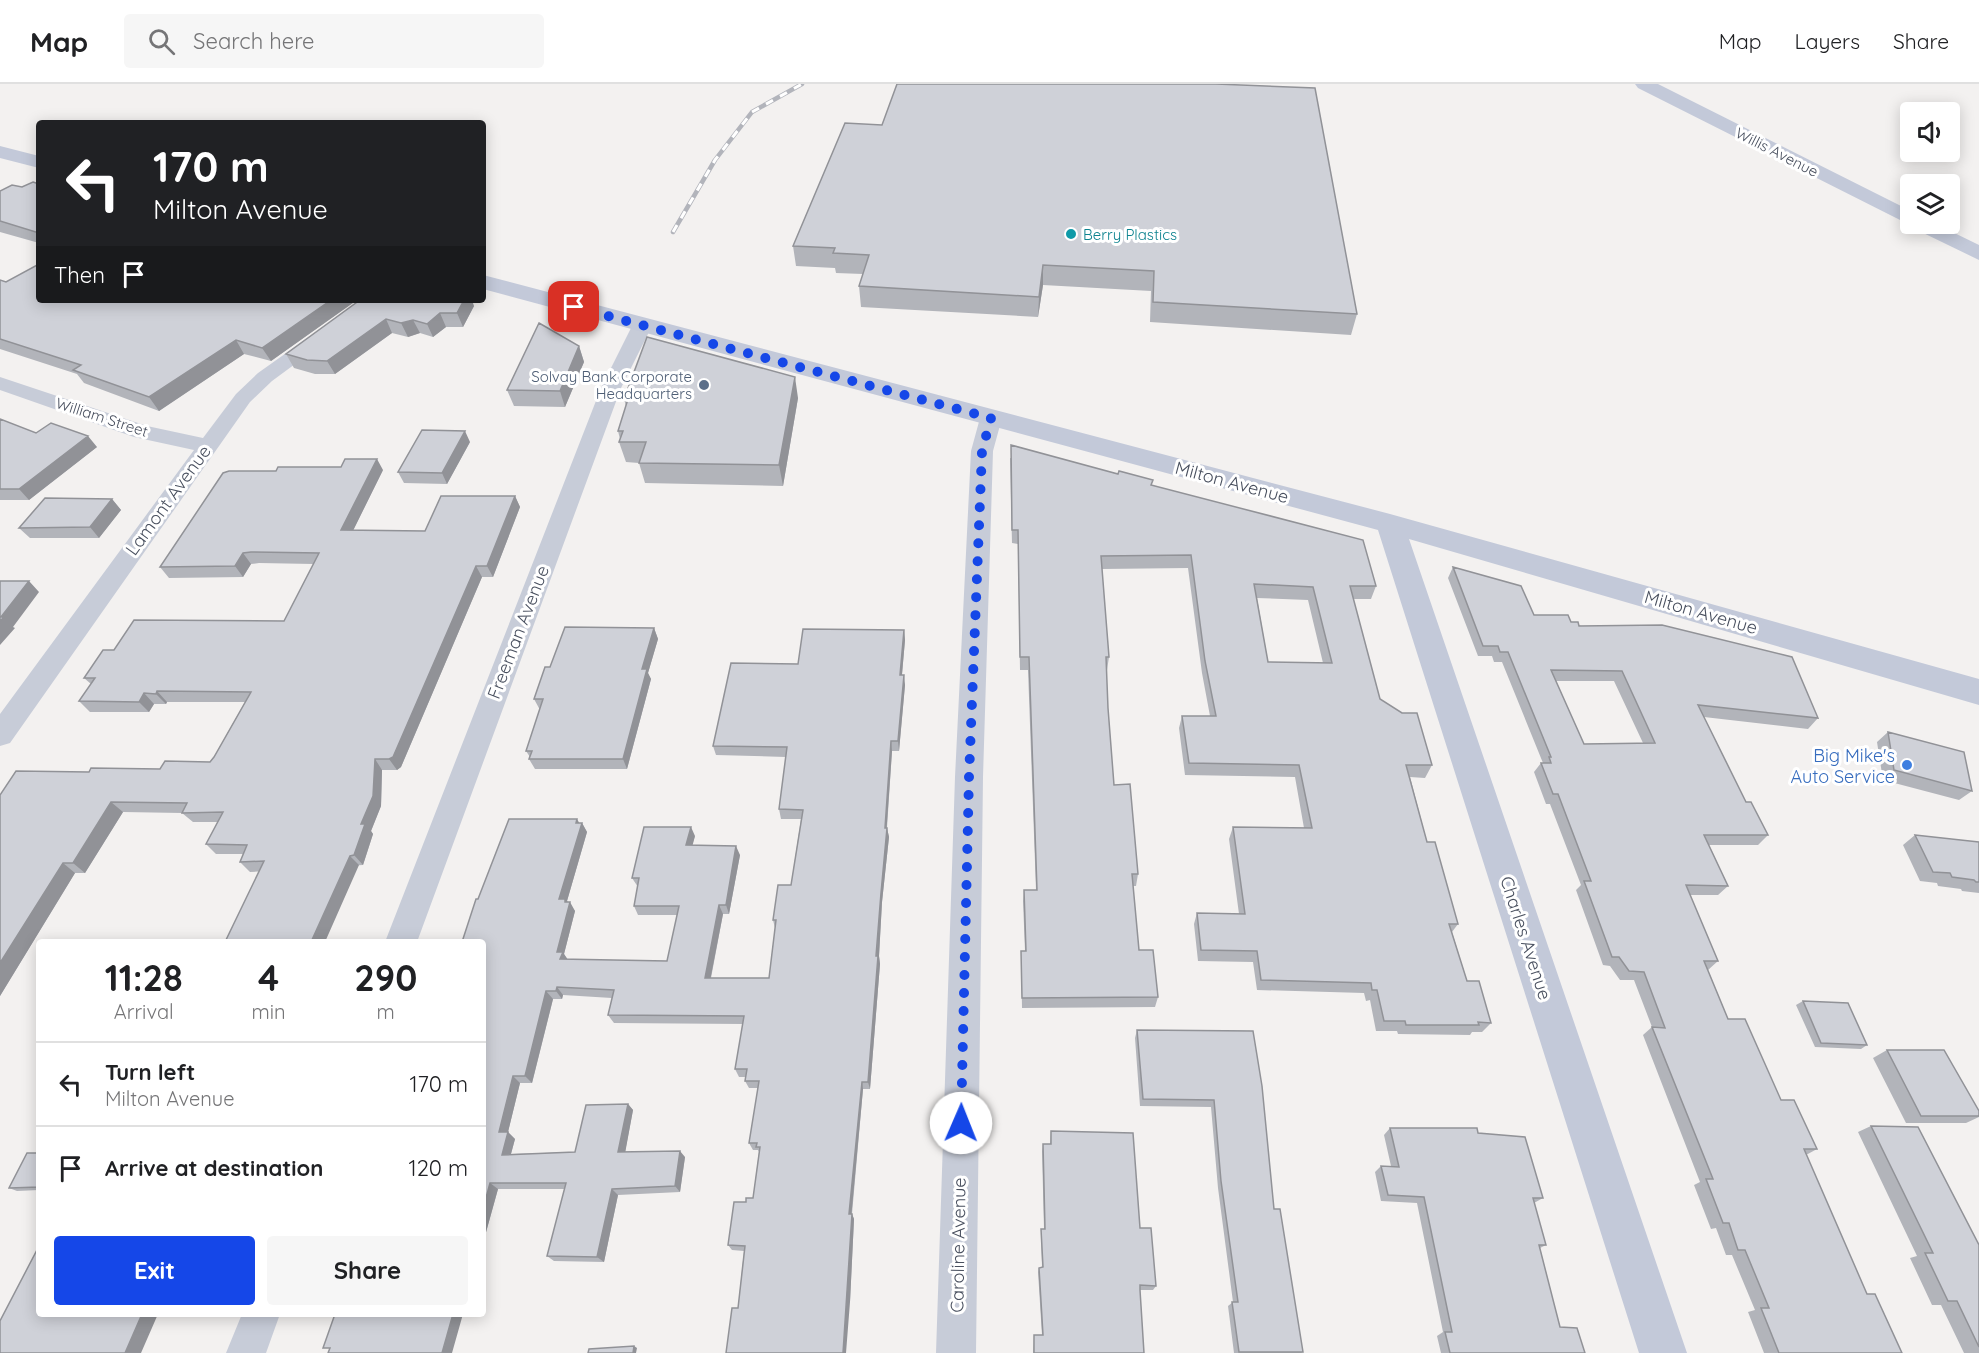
<!DOCTYPE html>
<html lang="en">
<head>
<meta charset="utf-8">
<style>
  :root { --surface:#fff; --page:#f6f6f6; --text:#202124; --muted:#757577; --line:#e0e0e0; --accent:#1547e8 }
  body { margin:0; font-family:Quicksand,sans-serif; background:var(--page); color:var(--text); height:100vh; display:flex; flex-direction:column; font-size:22px; white-space:nowrap }
  * { box-sizing:border-box; margin:0 }
  p { font-size:20px; color:var(--muted) }
  .icon { flex:none; width:33px; height:33px; fill:none; stroke:currentColor; stroke-width:2; stroke-linecap:round; stroke-linejoin:round }
  .map { position:relative; flex:1; overflow:hidden }
  .panel { position:absolute; left:36px; top:855px; width:450px; height:378px; display:flex; flex-direction:column; background:var(--surface); border-radius:6px; box-shadow:0 3px 15px #0003 }
  .panel>* { flex:none }
  .top-card { position:absolute; left:36px; top:36px; width:450px; height:183px; border-radius:6px; box-shadow:0 3px 15px #0003; background:#202124; color:#fff; overflow:hidden }
  .buttons { position:absolute; left:1900px; top:18px; display:grid; gap:12px }
  .buttons a { display:grid; place-items:center; width:60px; height:60px; border-radius:6px; background:var(--surface); box-shadow:0 3px 15px #0003; font-size:30px }
  .pin { position:absolute; display:grid; place-items:center; width:51px; height:51px; color:#fff; margin:-26px; border-radius:12px; box-shadow:0 3px 9px #0006 }
  .me { position:absolute; width:66px; margin:-33px; rotate:1deg; stroke-linejoin:round; filter:drop-shadow(0 0 4px #0008) }
  .turn { display:flex; align-items:center; gap:21px; height:126px; padding:0 18px; font-size:27px }
  .turn .icon { width:78px; height:78px; stroke-width:2.5 }
  .turn b { display:block; font-size:42px; line-height:51px }
  .then { display:flex; align-items:center; height:57px; padding:0 18px; background:#0003; gap:12px; font-size:22px }
  .eta { display:flex; justify-content:space-evenly; align-items:center; height:102px; text-align:center }
  .eta b { font-size:36px; font-weight:800; line-height:42px }
  .cta { display:flex; gap:12px; margin-top:auto; padding:12px 18px }
  .cta a { flex:1; height:69px; border-radius:6px; background:var(--accent); color:#fff; font-size:24px; font-weight:800; line-height:69px; text-align:center }
  .cta a+a { background:var(--page); color:var(--text) }
  ul { padding:0; list-style:none }
  li { display:flex; align-items:center; gap:18px; height:84px; padding:0 18px; border-top:2px solid var(--line) }
  li div { flex:1 }
  li b { display:block; font-size:22px }
  li em { font-style:normal }
  header { display:flex; align-items:center; gap:36px; box-sizing:border-box; height:84px; padding:0 30px; background:var(--surface); border-bottom:2px solid var(--line) }
  header strong { font-size:28px }
  nav { display:flex; gap:33px; margin-inline-start:auto; font-size:21px }
  .search { width:420px; height:54px; background:var(--page); display:flex; align-items:center; gap:15px; box-sizing:border-box; padding:0 21px; border-radius:6px; color:var(--muted); font-size:22px }
  .map>svg:first-child { display:block }
  .lines { fill:none; stroke-linecap:round; stroke-linejoin:round }
  .street { fill:#c7ccd8; fill-rule:evenodd }
  .secondary { fill:#c3c9d9; fill-rule:evenodd }
  .rail-casing { stroke:#b2b4bb; stroke-width:4.5 }
  .rail { stroke:#fff; stroke-width:3; stroke-dasharray:8; stroke-linecap:butt }
  .wall { fill:#b2b4ba; fill-rule:evenodd }
  .shaded-wall { fill:#919297 }
  .building { fill:#cfd1d8; stroke:#919297; stroke-width:1.5; fill-rule:evenodd }
  .route { stroke:#1547e8; stroke-width:10; stroke-dasharray:0 18 }
  .culture-dot { fill:#0f9aa8; stroke:#fff; stroke-width:2 }
  .service-dot { fill:#5c6f8a; stroke:#fff; stroke-width:2 }
  .shop-dot { fill:#3f7fe0; stroke:#fff; stroke-width:2 }
  .labels { text-anchor:middle; dominant-baseline:central; stroke-width:6; stroke-linejoin:round; paint-order:stroke }
  .far-street-label { font-size:15px; fill:#484f5e; stroke:#fff }
  .far-culture-label { font-size:15px; fill:#0d838f; stroke:#fff; text-anchor:start }
  .far-service-label { font-size:15px; fill:#4e5e75; stroke:#fff; text-anchor:end }
  .street-label { font-size:18px; fill:#484f5e; stroke:#fff }
  .shop-label { font-size:18px; fill:#366cbe; stroke:#fff; text-anchor:end }
</style>
</head>
<body>
<header>
<strong>Map</strong>
<div class="search"><svg class="icon" aria-label="search" viewBox="0 0 24 24"><circle cx="10" cy="10" r="6"/><path d="M15 15l6 6"/></svg>Search here</div>
<nav><a>Map</a><a>Layers</a><a>Share</a></nav>
</header>
<div class="map">
<svg width="1979" height="1269" viewBox="0 0 1979 1269">
  <rect width="100%" height="100%" fill="#f3f1f0"/>
  <g class="lines">
    <path class="street" d="M361,216H382L272,297L250,318L10,659L0,662V630L194,366L134,353L0,306V293L147,342L203,354L236,310L258,289Z
      M642,236L649,238L652,242L621,304L417,858H385L601,304L632,242L635,238Z
      M991,328L998,329L1002,334L993,367L983,693L976,1269H936L955,693L971,367L980,334L984,329Z
      M242,1230H280L266,1269H226Z"/>
    <path class="secondary" d="M1635,0H1658L1911,127V140H1936L1979,161V176L1913,144L1910,141L1638,4Z
      M0,62L39,72V84L0,74Z
      M483,191L1390,430L1979,595V621L1409,455L1687,1269H1639L1378,446L483,205Z"/>
    <defs>
      <path id="rail" d="M673,148L715,76L752,28L802,0"/>
    </defs>
    <use href="#rail" class="rail-casing"/>
    <use href="#rail" class="rail"/>
  </g>
  <path class="wall" d="M845,39L1357,230L1351,251L1150,238L1151,207L1043,201L1038,233L861,223L859,202L863,190L836,189L835,184L796,182L793,162Z
    M39,100V159L0,148V107Z
    M0,196L39,216H357L271,277L244,270L159,327L84,299L77,290L0,265Z
    M360,216L474,222L463,243H446L433,253L420,249L408,253L392,249L335,290H315L294,284L286,270Z
    M579,262L584,278L565,323L514,322L507,306Z
    M798,314L783,402L645,399L639,379L626,378L619,358L620,355L618,347L626,322L624,315Z
    M0,335L36,349L97,363L29,416H0Z
    M470,358L447,400L404,399L398,388Z
    M1010,374L1152,401L1376,502L1371,515H1353L1380,615L1432,681L1425,694L1410,693L1427,758L1458,840L1452,848L1467,897L1491,939L1482,948H1472L1470,951L1398,950L1397,947H1376L1370,916L1366,917L1364,909L1257,906L1253,878L1198,877L1194,840L1197,829L1239,830L1229,755L1233,743L1304,744L1295,693L1185,691L1179,644L1182,632H1210L1202,589L1188,484L1102,485L1109,573L1107,586H1106L1108,624L1114,701L1138,790L1136,802H1133L1139,866L1158,913L1155,923L1022,924L1021,867H1025L1023,817L1024,806H1036L1028,586H1020L1018,460L1012,459ZM1257,514L1308,516L1323,579L1268,578Z
    M383,386L353,446L425,447L515,412L520,423L493,493H482L401,683L397,686H382L381,722L371,747L373,750L363,781L250,788L240,778L243,770H216L206,760L218,738H193L182,729L123,728L85,789H75L0,912V711L89,688L160,685L210,678L214,673L245,618H167L166,620H154L149,628H90L79,617L91,600L84,594L114,566L284,537L314,480L259,479L251,480L243,493L169,494L160,483Z
    M112,415L121,426L99,454H30L19,444Z
    M1453,483L1534,531L1571,538L1818,634L1808,645L1704,633L1746,718L1768,751L1758,761H1709L1728,802L1718,811H1690L1718,877L1708,886L1728,935L1781,1016L1817,1065L1806,1071L1867,1210L1902,1269H1764L1748,1228L1755,1226L1732,1171H1726L1716,1144L1711,1145L1694,1101L1700,1098L1643,951L1652,943L1634,896H1620L1610,882L1603,881L1576,806L1581,801L1550,720H1546L1534,688L1541,679H1543L1502,578H1494L1492,572H1478L1448,494ZM1556,597H1614L1643,659L1584,660Z
    M654,544L658,555L648,589L651,595L627,685H535L529,675L530,673L526,667L540,626L534,615L550,583Z
    M904,546L905,556L902,591L905,601L899,667H892L887,744L889,753L882,818L879,872L880,880L870,1005H863L852,1130L854,1135L850,1218L738,1224L744,1167L732,1166L728,1161L746,1118L753,1114L759,1068L758,1066H753L749,1059L758,1004H749L745,997L746,993H739L735,985L743,940L614,939L608,931L612,914L563,911L562,915H553L532,999H520L508,1048L515,1055L511,1070L575,1068L628,1020L633,1026L625,1068L685,1073L680,1108L618,1111L604,1178L554,1177L547,1172L565,1105H498L483,1159V858L478,815L579,739H582L587,748L567,817L575,827L564,870L568,876L667,877L677,831H638L634,822L638,803L632,794L695,752L692,761L740,771L729,830H723L711,894H769L775,844L773,836L791,801L801,735H781L779,725L786,673L716,671L713,662L798,580Z
    M1888,648L1972,707L1959,716L1883,696L1877,658Z
    M1915,751L1979,758V809L1962,807L1961,805L1938,802L1937,799L1920,797L1903,761Z
    M1803,917L1867,961L1861,965L1815,963L1796,921Z
    M1137,946L1253,947L1274,1125L1303,1268L1301,1269H1234L1228,1222L1233,1218L1218,1104L1211,1023L1140,1022L1135,954Z
    M1887,966L1979,1027V1033L1966,1039H1906L1873,974Z
    M1871,1042L1979,1161V1269H1964L1941,1221H1932L1910,1174L1917,1172L1858,1048Z
    M1390,1044L1478,1049L1543,1114L1534,1119L1546,1161L1540,1164L1560,1243L1585,1269H1441L1437,1252L1443,1248L1417,1119L1381,1117L1375,1088L1381,1082H1391L1384,1051Z
    M1051,1047L1140,1144L1156,1202L1153,1206H1140L1144,1269H1033L1034,1251H1042L1038,1188L1039,1184L1042,1183L1041,1150V1145H1044L1042,1067L1043,1060H1050Z
    M39,1069V1106L17,1107L9,1104Z"/>
  <path class="shaded-wall" d="M1043,181V201L1038,233L1039,213Z
    M331,216H357L271,277L262,264Z
    M464,216H472L474,222L463,243L457,229Z
    M440,229L446,243L433,253L427,240Z
    M386,235L392,249L335,290L327,277Z
    M413,236L420,249L408,253L401,239Z
    M236,256L244,270L159,327L149,313Z
    M579,262L584,278L565,323L560,307Z
    M795,293L798,314L783,402L779,381Z
    M465,347L470,358L447,400L442,389Z
    M88,352L97,363L29,416L19,405Z
    M377,375L383,386L348,457L341,446Z
    M515,412L520,423L493,493L487,482Z
    M112,415L121,426L99,454L90,443Z
    M243,469L251,480L243,493L235,482Z
    M476,482L482,493L401,683L397,686L389,675Z
    M29,497L39,508L13,543L15,544L0,561V537L1,533Z
    M654,544L658,555L648,589L651,595L627,685L623,675L642,585Z
    M904,546L905,556L901,601L900,591Z
    M904,591L905,601L899,667L898,657Z
    M157,607L167,618L166,620L156,610Z
    M144,609L154,620L149,628L139,618Z
    M891,657L892,667L886,753L887,744L889,753L882,818L879,872L880,880L870,1005L868,998Z
    M375,675L382,686L381,722L371,747L373,750L363,781L354,771Z
    M111,718L123,728L85,789L73,779Z
    M577,735L581,742L582,739L587,748L567,817L569,821L570,818L575,827L564,870L568,876L560,875L557,868L559,815Z
    M691,743L695,752L690,771L686,761Z
    M736,762L740,771L729,830L726,821Z
    M350,772L359,781L325,858H311Z
    M63,779L75,789L0,912V879Z
    M719,821L723,830L709,902L705,894Z
    M557,903L563,911L562,915L556,907Z
    M546,907L553,915L532,999L525,992Z
    M513,992L520,999L508,1048L515,1055L509,1077L502,1071L499,1048Z
    M862,998L863,1005L851,1135L849,1130Z
    M628,1020L633,1026L624,1075L618,1068Z
    M680,1067L685,1073L680,1108L675,1102Z
    M490,1099L498,1105L483,1159V1125Z
    M612,1105L618,1111L604,1178L597,1173Z
    M852,1130L854,1135L850,1218L846,1269H843Z
    M142,1230H158L141,1269H125Z
    M453,1230H463L452,1269H442Z
    M634,1262L637,1264L636,1269H633Z"/>
  <path class="building" d="M897,0H1216L1315,4L1357,230L1153,218L1154,187L1043,181L1039,213L859,202L869,171L833,169L835,164L793,162L845,39L882,41Z
    M33,98L39,100V149L0,137V107L12,101L22,103Z
    M39,180V216H331L262,264L236,256L149,313L73,286L81,281L0,255V196L6,198Z
    M360,216H464L457,229H440L427,240L413,236L401,239L386,235L327,277L307,276L286,270Z
    M539,239L579,262L560,307L507,306Z
    M647,253L795,293L779,381L639,379L646,358H619L623,347H618L628,315H624Z
    M0,335L36,349L51,339L88,352L19,405H0Z
    M422,346L465,347L442,389L398,388Z
    M1011,361L1118,390L1119,387L1153,396L1151,401L1363,456L1376,502H1350L1380,615L1402,629H1417L1432,681H1406L1427,758H1435L1458,840H1449L1467,897H1479L1491,939L1478,938L1479,941H1406L1405,937H1384L1377,906H1372L1371,899L1261,896L1257,867L1201,866L1197,829L1245,830L1233,743L1312,744L1299,681L1189,679L1182,632H1216L1205,577L1191,471L1101,472L1109,573H1106L1108,624L1114,701L1130,700L1138,790H1132L1139,866H1153L1158,913L1022,914L1021,867H1026L1024,806H1037L1029,573H1020L1018,446H1012ZM1254,500L1313,503L1332,579L1268,578Z
    M345,375H377L341,446L425,447L441,412H515L487,482H476L393,673L389,675H375L373,712L361,740H365L354,771L350,772L311,858H225L264,777L240,778L247,761L206,760L223,728L182,729L187,719L111,718L73,779H63L0,879V711L16,687L89,688L91,684L160,685L165,677L210,678L214,673L251,608L157,607L156,610L144,609L139,618L79,617L95,594H84L103,566H114L134,536L284,537L319,469L251,468L243,469L235,482L160,483L223,389L229,387H276L278,383H341Z
    M45,414L112,415L90,443L19,444Z
    M1453,483L1521,502L1534,531H1568L1571,538H1578L1579,542L1662,541L1792,573L1818,634L1698,621L1746,718H1751L1768,751H1704L1728,802L1686,801L1718,877H1704L1728,935H1745L1781,1016H1794L1817,1065H1804L1867,1210H1875L1902,1269H1779L1761,1224H1769L1745,1166H1738L1729,1139H1723L1706,1095H1713L1652,943L1665,944L1644,888L1629,887L1619,873H1612L1584,797H1591L1558,710H1553L1541,679H1551L1549,673H1551L1508,568H1500L1498,562H1483ZM1551,586L1622,587L1655,659L1584,660Z
    M0,497H29L1,533H4L0,537Z
    M565,543L654,544L642,585H647L623,675H529L532,667H526L543,615H534L545,583H550Z
    M803,545L904,546L900,591H904L898,657H891L885,744H887L881,809L876,872H878L868,998H862L849,1130H852L843,1269H726L732,1224H738L745,1162L728,1161L734,1118H746V1114H753L760,1063H756L757,1059H749L759,997H745L747,985H735L744,932L608,931L614,906L557,903L556,907H546L525,992H513L499,1048H508L502,1071L575,1068L586,1021L628,1020L618,1068L680,1067L675,1102L612,1105L597,1173L547,1172L566,1099H490L483,1125V858H462L476,815H478L509,735H577L576,739H582L559,815H565V818H570L557,868H563L560,875L667,877L679,822H634L639,794H632L644,743H691L686,761L736,762L726,821H719L705,894H769L776,836H773L778,801H791L803,726L779,725L787,663L713,662L731,579L798,580Z
    M1888,648L1964,668L1972,707L1894,686Z
    M1915,751L1979,758V798H1976L1974,796L1952,793L1950,789L1933,788Z
    M1803,917L1848,919L1867,961L1821,959Z
    M1137,946L1253,947L1262,1002L1274,1125H1280L1303,1268H1239L1232,1218H1238L1221,1097L1214,1016L1143,1015Z
    M1887,966H1944L1979,1027V1032H1921Z
    M1871,1042L1918,1043L1979,1161V1263L1957,1217H1948L1925,1169H1933Z
    M1390,1044H1477L1478,1049L1525,1053L1543,1114H1533L1546,1161H1539L1560,1243L1577,1244L1585,1269H1450L1445,1248H1452L1424,1113L1388,1111L1381,1082L1399,1083Z
    M1051,1047L1133,1049L1140,1144H1151L1156,1202L1140,1201V1206L1144,1269H1034V1251H1043L1039,1184L1043,1183L1041,1145H1045L1043,1060H1051Z
    M27,1069H39V1103L9,1104Z
    M39,1162V1230H142L125,1269H0V1237Z
    M335,1230H453L442,1269H328L330,1264H323Z
    M634,1262L633,1269H588L589,1265Z"/>
  <g class="lines">
    <path class="route" d="M574,223L991,334L982,367L969,693L961,1039"/>
  </g>
  <circle class="culture-dot" cx="1071" cy="150" r="6"/>
  <circle class="service-dot" cx="704" cy="301" r="6"/>
  <circle class="shop-dot" cx="1907" cy="681" r="6"/>
  <g class="labels">
    <g class="far-street-label">
      <text transform="translate(1777 68) rotate(27)">Willis Avenue</text>
      <text transform="translate(102 333) rotate(18)">William Street</text>
    </g>
    <g class="far-culture-label">
      <text x="1083" y="150">Berry Plastics</text>
    </g>
    <g class="far-service-label">
      <text x="692" y="292">Solvay Bank Corporate<tspan x="692" dy="17">Headquarters</tspan></text>
    </g>
    <g class="street-label">
      <text transform="translate(1232 398) rotate(15)">Milton Avenue</text>
      <text transform="translate(168 416) rotate(-54)">Lamont Avenue</text>
      <text transform="translate(1701 528) rotate(16)">Milton Avenue</text>
      <text transform="translate(518 548) rotate(-69)">Freeman Avenue</text>
      <text transform="translate(1526 854) rotate(72)">Charles Avenue</text>
      <text transform="translate(958 1161) rotate(-89)">Caroline Avenue</text>
    </g>
    <g class="shop-label">
      <text x="1895" y="671">Big Mike's<tspan x="1895" dy="21">Auto Service</tspan></text>
    </g>
  </g>
</svg>
<div class="buttons">
<a><svg class="icon" aria-label="sound" viewBox="0 0 24 24"><path d="M4 9h4l5-4v14l-5-4H4zM17 9q2 3 0 6"/></svg></a>
<a><svg class="icon" aria-label="layers" viewBox="0 0 24 24"><path d="M12 4l9 5-9 5-9-5zM3 14l9 5 9-5"/></svg></a>
</div>
<div class="pin" style="left:574px;top:223px;background:#d93025"><svg class="icon" aria-label="arrive" viewBox="0 0 24 24"><path d="M6 21V4h12l-3 4 3 4H6"/></svg></div>
<svg class="me" style="left:961px;top:1039px" viewBox="-20 -20 40 40"><circle r="19" fill="#fff"/><path d="M0-13L10 11 0 6-10 11z" fill="#1547e8"/></svg>
<div class="top-card">
<div class="turn"><svg class="icon" aria-label="left" viewBox="0 0 24 24"><path d="M17 20v-9H6M10 6l-5 5 5 5"/></svg><div><b>170 m</b>Milton Avenue</div></div>
<div class="then">Then<svg class="icon" aria-label="arrive" viewBox="0 0 24 24"><path d="M6 21V4h12l-3 4 3 4H6"/></svg></div>
</div>
<section class="panel">
<div class="eta">
<div><b>11:28</b><p>Arrival</p></div>
<div><b>4</b><p>min</p></div>
<div><b>290</b><p>m</p></div>
</div>
<ul>
<li><svg class="icon" aria-label="left" viewBox="0 0 24 24"><path d="M17 20v-9H6M10 6l-5 5 5 5"/></svg><div><b>Turn left</b><p>Milton Avenue</p></div><em>170 m</em></li>
<li><svg class="icon" aria-label="arrive" viewBox="0 0 24 24"><path d="M6 21V4h12l-3 4 3 4H6"/></svg><div><b>Arrive at destination</b></div><em>120 m</em></li>
</ul>
<div class="cta"><a>Exit</a><a>Share</a></div>
</section>
</div>
</body>
</html>
